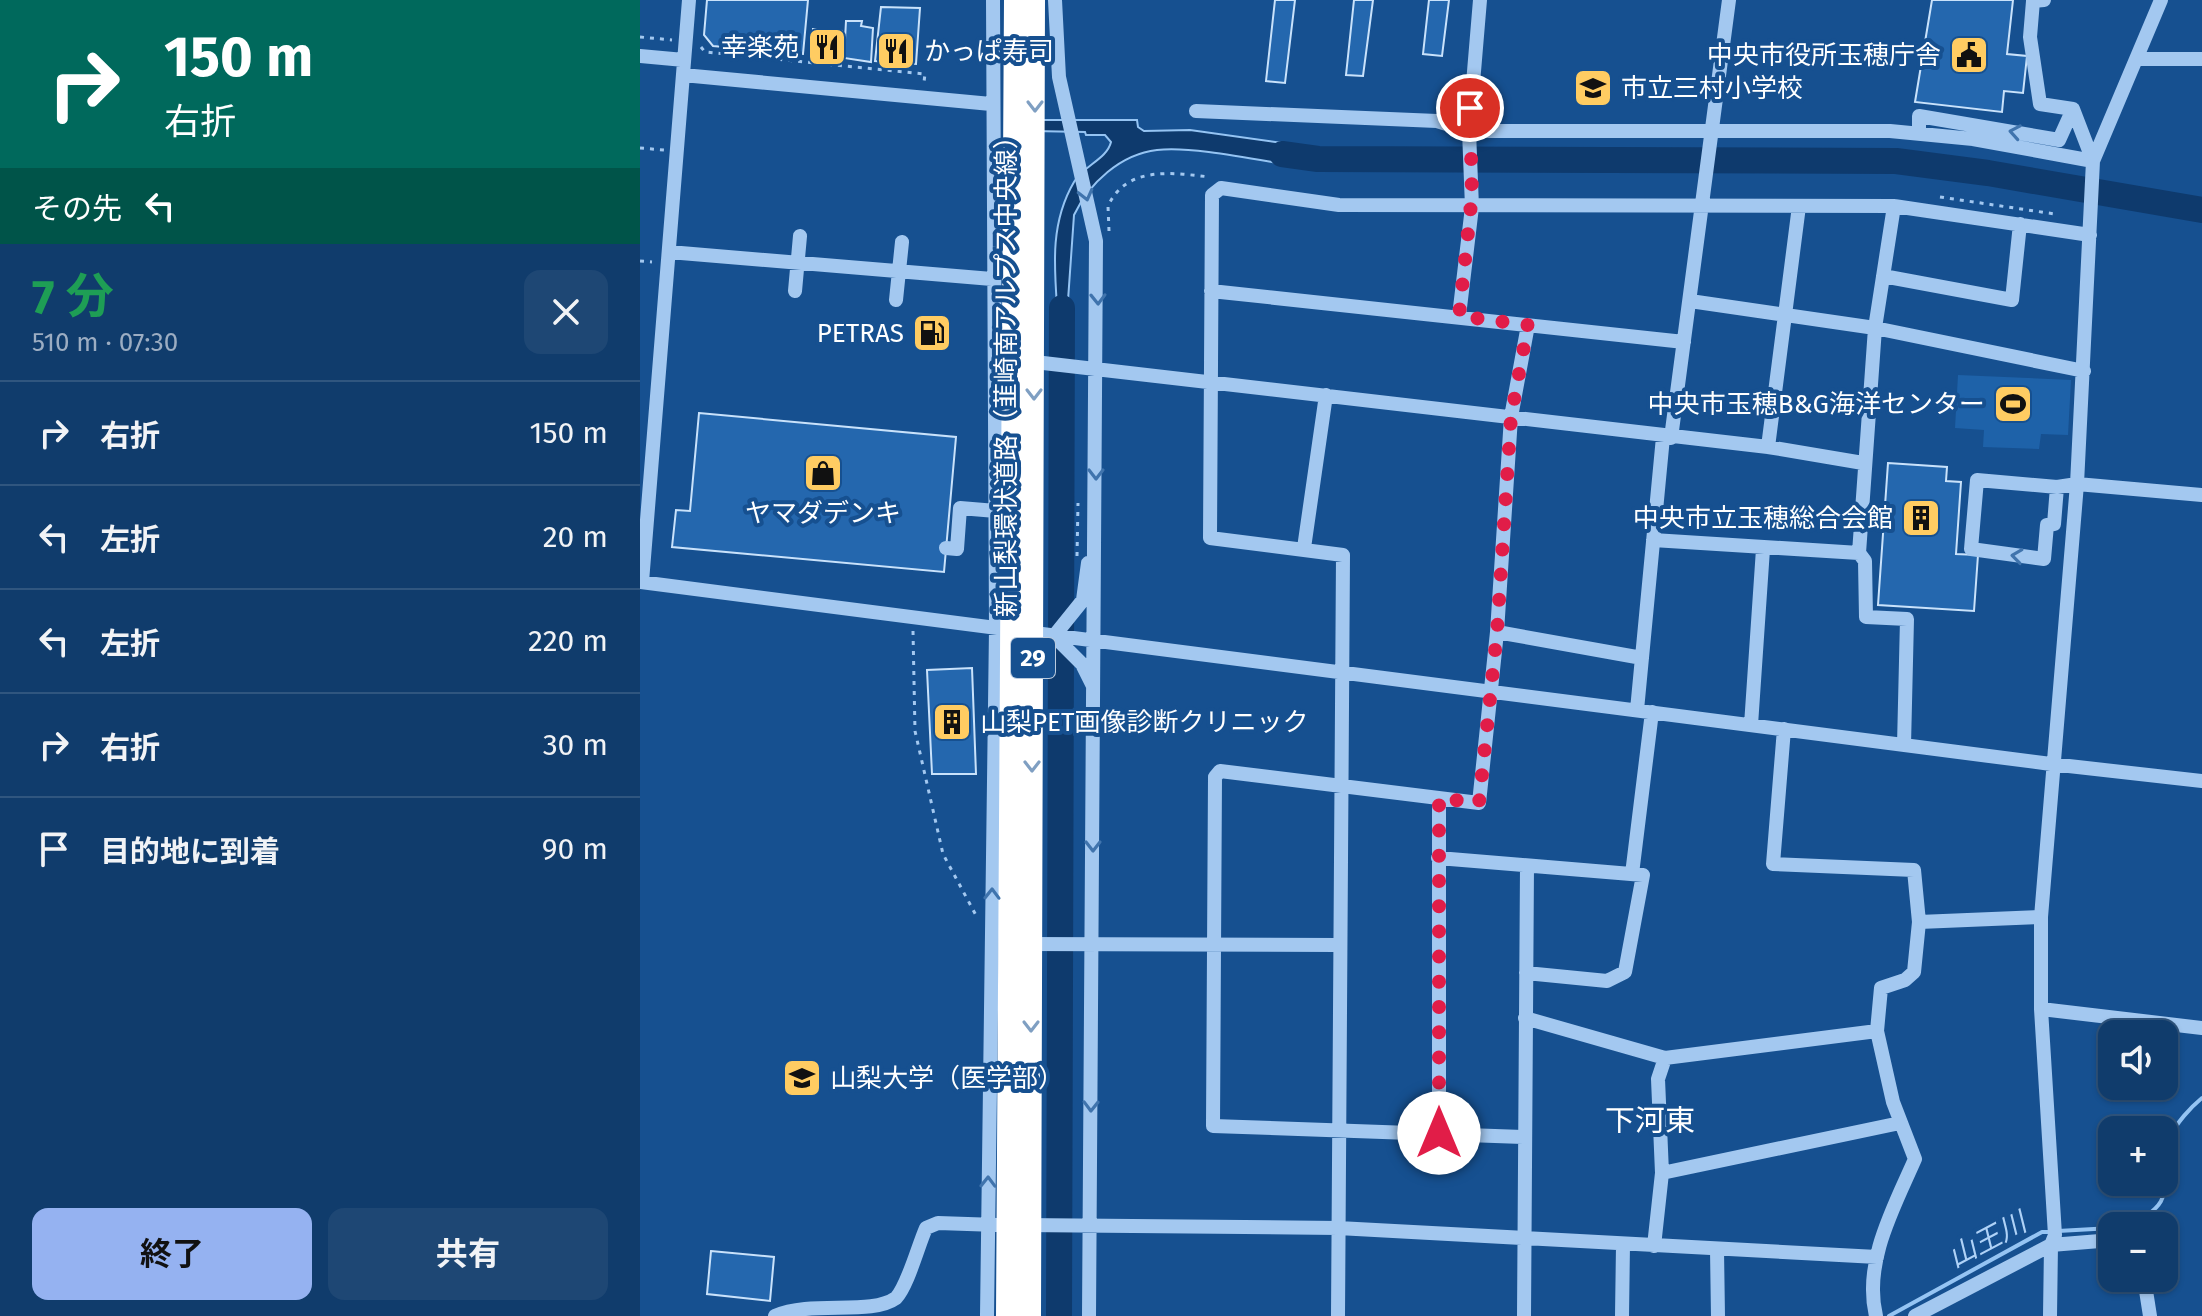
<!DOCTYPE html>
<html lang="ja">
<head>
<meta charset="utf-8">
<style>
  :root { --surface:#103c6c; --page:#1e4774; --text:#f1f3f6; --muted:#9cadc2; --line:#30567f; --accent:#95b2f1 }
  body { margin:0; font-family:"Fira Sans","Noto Sans JP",sans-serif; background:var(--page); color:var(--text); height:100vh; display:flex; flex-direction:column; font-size:30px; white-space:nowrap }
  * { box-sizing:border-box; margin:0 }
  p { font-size:26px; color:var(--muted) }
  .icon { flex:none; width:44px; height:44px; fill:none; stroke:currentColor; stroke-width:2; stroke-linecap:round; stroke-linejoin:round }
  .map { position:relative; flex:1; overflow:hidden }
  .details { display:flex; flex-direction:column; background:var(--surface); width:640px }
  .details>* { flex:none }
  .guide { background:#00695c; color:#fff; overflow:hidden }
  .controls { position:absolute; left:1458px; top:1020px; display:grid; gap:16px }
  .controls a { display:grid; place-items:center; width:80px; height:80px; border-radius:16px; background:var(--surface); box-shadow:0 2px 6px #0004,0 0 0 2px var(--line); font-size:40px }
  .pin { position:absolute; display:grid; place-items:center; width:68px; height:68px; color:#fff; margin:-34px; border:4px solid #fff; border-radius:50%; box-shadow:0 2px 8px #0007 }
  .me { position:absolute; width:88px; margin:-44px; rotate:0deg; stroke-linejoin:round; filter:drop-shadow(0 0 6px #0008) }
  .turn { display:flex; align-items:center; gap:28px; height:168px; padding:0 32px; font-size:36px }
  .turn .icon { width:104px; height:104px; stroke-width:2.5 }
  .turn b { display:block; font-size:56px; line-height:68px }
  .then { display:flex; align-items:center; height:76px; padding:0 32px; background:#0003; gap:16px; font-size:30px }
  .round { display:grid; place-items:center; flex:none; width:84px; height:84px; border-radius:16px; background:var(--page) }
  .head { display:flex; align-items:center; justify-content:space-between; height:136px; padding:0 32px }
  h1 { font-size:48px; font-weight:700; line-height:60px; color:#1e9e55 }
  .cta { display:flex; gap:16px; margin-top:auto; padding:16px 32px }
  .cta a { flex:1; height:92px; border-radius:16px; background:var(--accent); color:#111; font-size:32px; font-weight:700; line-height:92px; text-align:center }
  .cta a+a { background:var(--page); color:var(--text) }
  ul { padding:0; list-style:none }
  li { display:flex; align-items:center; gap:24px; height:104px; padding:0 32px; border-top:2px solid var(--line) }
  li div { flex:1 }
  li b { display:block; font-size:30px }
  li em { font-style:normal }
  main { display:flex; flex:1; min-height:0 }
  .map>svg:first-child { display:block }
  .green { fill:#1e62a9 }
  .water { fill:#0e3a6d; stroke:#95c4f3; stroke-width:2 }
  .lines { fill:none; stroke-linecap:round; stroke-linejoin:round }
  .stream { stroke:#95c4f3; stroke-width:4 }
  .river { stroke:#0e3a6d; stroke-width:26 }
  .building { fill:#2467ae; stroke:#c9e2fb; stroke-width:2 }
  .path { stroke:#a3c8f0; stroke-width:3; stroke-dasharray:4 6; stroke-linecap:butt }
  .minor { stroke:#a3c8f0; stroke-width:14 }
  .highway-bridge { stroke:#fff; stroke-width:24 }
  .oneway { stroke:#7f9fc2 }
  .oneway2 { stroke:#4074ad }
  .route { stroke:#e11d48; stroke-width:14; stroke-dasharray:0 25.2 }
  .labels { text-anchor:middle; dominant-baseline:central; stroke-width:8; stroke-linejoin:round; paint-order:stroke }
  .shield { fill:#165090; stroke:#b9cade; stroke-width:2 }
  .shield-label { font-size:24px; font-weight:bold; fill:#fff }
  .poi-label { font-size:26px; fill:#fff; stroke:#165090; text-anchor:end }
  .street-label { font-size:26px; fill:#fff; stroke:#165090 }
  .water-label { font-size:28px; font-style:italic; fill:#afd2f7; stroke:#165090 }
  .quarter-label { font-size:30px; fill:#fff; stroke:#165090 }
</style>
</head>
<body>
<main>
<section class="details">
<div class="guide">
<div class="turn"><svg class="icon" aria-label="right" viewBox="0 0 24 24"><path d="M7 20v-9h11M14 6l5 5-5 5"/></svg><div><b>150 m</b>右折</div></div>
<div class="then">その先<svg class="icon" aria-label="left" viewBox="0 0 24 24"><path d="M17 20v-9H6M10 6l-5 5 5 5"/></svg></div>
</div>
<div class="head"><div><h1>7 分</h1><p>510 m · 07:30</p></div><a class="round"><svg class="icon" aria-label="close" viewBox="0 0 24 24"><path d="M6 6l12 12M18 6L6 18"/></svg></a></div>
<ul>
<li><svg class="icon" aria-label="right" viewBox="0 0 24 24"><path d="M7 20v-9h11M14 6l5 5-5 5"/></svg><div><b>右折</b></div><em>150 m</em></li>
<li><svg class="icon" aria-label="left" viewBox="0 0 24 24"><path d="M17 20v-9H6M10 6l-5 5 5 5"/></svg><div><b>左折</b></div><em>20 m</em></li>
<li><svg class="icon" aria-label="left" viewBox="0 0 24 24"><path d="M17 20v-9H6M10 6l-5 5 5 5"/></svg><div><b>左折</b></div><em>220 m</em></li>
<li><svg class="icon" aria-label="right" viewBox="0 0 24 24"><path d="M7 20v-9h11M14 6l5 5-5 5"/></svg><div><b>右折</b></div><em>30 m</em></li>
<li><svg class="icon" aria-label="arrive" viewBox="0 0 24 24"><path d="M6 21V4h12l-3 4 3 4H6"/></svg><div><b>目的地に到着</b></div><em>90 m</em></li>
</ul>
<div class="cta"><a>終了</a><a>共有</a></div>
</section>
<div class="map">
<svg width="1562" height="1316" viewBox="0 0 1562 1316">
  <rect width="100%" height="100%" fill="#165090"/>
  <path class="green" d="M1318,375L1431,380L1428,435L1401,434L1399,449L1343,447L1344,430L1315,428Z"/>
  <path class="water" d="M392,120H497L498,127L504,131L550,130L678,148L676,169C635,164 555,145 517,150C481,154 449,183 434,215L425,343H419C418,288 404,233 434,182C443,166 467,159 471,142L465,135H446L445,132L393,131Z"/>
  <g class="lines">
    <path class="stream" d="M1486,1226C1548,1200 1513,1179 1530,1138C1535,1124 1551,1107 1562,1098
      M1418,1231L1472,1228
      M1249,1316L1402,1232H1409"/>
    <path class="river" d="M642,154L678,159L1256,161L1348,173L1562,210
      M419,1316L422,308"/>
  </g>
  <path class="building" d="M67,0H168L163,54L73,46L64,35Z
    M635,0H655L645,83L626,81Z
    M714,0H733L723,76L706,75Z
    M789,0H809L802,56L783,54Z
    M1292,0H1373L1367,54L1387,56L1383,93L1364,91L1362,112L1275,102Z
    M241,7L280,8L276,64L235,61Z
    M206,21H222L221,26L233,28L231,62L204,58Z
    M173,29L202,31L200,58L172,57Z
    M59,413L316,437L304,572L32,547L36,510L50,511Z
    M1248,463L1307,467L1306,481L1321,482L1316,554L1338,555L1334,611L1238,605Z
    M332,668L336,774H292L287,670Z
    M71,1251L134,1257L130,1301L67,1294Z"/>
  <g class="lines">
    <path class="path" d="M0,37L32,40
      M61,47L65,52L285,74L284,82
      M0,148L24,150
      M1300,197L1415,214
      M469,231L468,206C487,165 533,173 570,177
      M0,261L12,262
      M437,556L438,503
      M273,631L275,731L303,854L338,919"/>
    <path class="minor" d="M415,0L419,77L456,241L449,1316
      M1404,0L1393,1L1390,37L1400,104L1433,109
      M0,56L44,60
      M1497,59H1562
      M43,75L351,104
      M1433,109L1453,161
      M556,111L797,121L829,131H1250L1333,139L1453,161
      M1279,134V116L1419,140L1433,109
      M1254,206L1235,328L1219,553L1225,561L1226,617L1267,619L1264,745
      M29,252L352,279
      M1243,276L1372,300L1380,224
      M155,291L160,236
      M571,291L1044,342
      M256,300L262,242
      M1050,301L1235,328L1444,371
      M819,316L832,207L829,131L840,0
      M386,361L1128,447L1223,463
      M1031,438L1089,0
      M1128,447L1159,206
      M1417,487L1414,524L1407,525L1404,559L1331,549L1337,480L1417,487L1437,484L1562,495
      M1013,540L1219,553
      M306,548L317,549L320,508L356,511
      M664,548L686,395
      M448,563L443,600L414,636L442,664L453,686
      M0,582L1411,764L1562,781
      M2,582L49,0
      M857,632L1002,658
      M997,710L1023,437
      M1111,725L1123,549
      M1144,729L1133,864L1274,870L1279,922
      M799,798V1133
      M798,858L1003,875L985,972L967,981L886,973
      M992,874L1012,712
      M383,944L698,945
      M1401,1009L1562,1028
      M885,1018L1025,1058L1237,1031
      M883,1137L573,1126L575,777L580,771L839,803L857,632L871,417L888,325
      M1022,1173L1260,1123
      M382,1225L698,1228L1237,1257
      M1014,1246L1022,1173L1018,1079L1025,1058
      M1077,1250L1078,1316
      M1504,1278L1510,1316
      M135,1316C172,1300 231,1316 256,1298C268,1285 278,1246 286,1228L298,1223L357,1225
      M347,1316L356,628L353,0
      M698,1316L703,555L570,538L572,195L581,188L699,205L1254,206L1450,235
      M884,1316L887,866
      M982,1316L983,1245
      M1236,1316C1223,1262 1254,1207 1275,1159L1253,1102L1237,1031L1241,988L1265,980L1274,972L1279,922L1401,917
      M1275,1316L1411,1245L1472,1240
      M1410,1316L1411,1245L1415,1235L1401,1009V917L1437,484L1453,161L1521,0"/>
    <path class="highway-bridge" d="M368,1316L376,0
      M389,1316L393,0"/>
  </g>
  <defs><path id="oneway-chevron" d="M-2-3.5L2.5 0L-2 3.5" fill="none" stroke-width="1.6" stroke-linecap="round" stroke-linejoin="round" transform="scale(2)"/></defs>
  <g class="oneway">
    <use href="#oneway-chevron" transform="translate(395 106) rotate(90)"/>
    <use href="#oneway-chevron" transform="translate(394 394) rotate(90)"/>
    <use href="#oneway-chevron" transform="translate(392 766) rotate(90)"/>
    <use href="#oneway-chevron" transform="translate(391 1026) rotate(90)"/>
  </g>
  <g class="oneway2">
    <use href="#oneway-chevron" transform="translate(1375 132) rotate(-170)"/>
    <use href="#oneway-chevron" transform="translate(446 195) rotate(76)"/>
    <use href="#oneway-chevron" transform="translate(458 299) rotate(89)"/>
    <use href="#oneway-chevron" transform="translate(456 474) rotate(90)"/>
    <use href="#oneway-chevron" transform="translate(1377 556) rotate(-172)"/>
    <use href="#oneway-chevron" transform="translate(453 846) rotate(90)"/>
    <use href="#oneway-chevron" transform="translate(352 894) rotate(-89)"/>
    <use href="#oneway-chevron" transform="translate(451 1106) rotate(91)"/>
    <use href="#oneway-chevron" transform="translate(348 1182) rotate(-89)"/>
  </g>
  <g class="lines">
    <path class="route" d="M799,1133V798L839,803L857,632L871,417L888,325L819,316L832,195L830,108"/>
  </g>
  <defs>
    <symbol id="restaurant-square" viewBox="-11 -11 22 22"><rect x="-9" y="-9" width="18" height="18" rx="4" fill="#ffcc62" stroke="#165090"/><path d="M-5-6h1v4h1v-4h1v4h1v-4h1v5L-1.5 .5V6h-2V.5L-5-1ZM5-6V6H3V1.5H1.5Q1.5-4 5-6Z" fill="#111"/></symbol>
    <symbol id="civic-square" viewBox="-11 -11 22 22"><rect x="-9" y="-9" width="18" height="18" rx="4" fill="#ffcc62" stroke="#165090"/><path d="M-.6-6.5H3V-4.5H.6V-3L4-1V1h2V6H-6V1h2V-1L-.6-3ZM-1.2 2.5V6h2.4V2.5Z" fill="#111"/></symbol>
    <symbol id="school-square" viewBox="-11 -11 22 22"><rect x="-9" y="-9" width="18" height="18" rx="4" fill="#ffcc62" stroke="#165090"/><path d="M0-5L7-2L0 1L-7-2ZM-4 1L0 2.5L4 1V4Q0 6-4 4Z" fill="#111"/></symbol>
    <symbol id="fuel-square" viewBox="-11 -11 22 22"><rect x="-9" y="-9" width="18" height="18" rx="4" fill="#ffcc62" stroke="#165090"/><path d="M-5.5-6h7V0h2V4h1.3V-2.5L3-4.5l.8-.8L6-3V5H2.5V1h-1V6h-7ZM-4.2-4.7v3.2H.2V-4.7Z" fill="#111"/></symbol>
    <symbol id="stadium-square" viewBox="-11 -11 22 22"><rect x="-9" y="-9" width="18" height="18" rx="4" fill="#ffcc62" stroke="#165090"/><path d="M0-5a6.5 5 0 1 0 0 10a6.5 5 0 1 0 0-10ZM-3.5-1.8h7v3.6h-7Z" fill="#111"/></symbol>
    <symbol id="shop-square" viewBox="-11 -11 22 22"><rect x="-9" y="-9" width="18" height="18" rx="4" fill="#ffcc62" stroke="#165090"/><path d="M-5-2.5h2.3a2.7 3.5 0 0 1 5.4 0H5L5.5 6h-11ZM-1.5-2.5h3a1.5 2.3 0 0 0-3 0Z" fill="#111"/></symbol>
    <symbol id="building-square" viewBox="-11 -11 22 22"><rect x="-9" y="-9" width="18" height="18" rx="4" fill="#ffcc62" stroke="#165090"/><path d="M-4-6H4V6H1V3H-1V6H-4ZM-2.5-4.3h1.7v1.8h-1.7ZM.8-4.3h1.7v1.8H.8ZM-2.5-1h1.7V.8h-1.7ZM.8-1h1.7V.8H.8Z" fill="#111"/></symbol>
    <symbol id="university-square" viewBox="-11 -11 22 22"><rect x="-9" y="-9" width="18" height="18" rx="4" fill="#ffcc62" stroke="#165090"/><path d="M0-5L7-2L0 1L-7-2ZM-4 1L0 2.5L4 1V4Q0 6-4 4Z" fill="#111"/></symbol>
  </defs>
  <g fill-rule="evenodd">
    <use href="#restaurant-square" x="165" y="25" width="44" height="44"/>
    <use href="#restaurant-square" x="234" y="29" width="44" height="44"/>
    <use href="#civic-square" x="1307" y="33" width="44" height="44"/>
    <use href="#school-square" x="931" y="66" width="44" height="44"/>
    <use href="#fuel-square" x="270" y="311" width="44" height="44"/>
    <use href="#stadium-square" x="1351" y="382" width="44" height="44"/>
    <use href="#shop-square" x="161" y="451" width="44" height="44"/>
    <use href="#building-square" x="1259" y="496" width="44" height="44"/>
    <use href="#building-square" x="290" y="700" width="44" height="44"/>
    <use href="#university-square" x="140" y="1056" width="44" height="44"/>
  </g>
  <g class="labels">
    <rect class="shield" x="371" y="638" width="44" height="40" rx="6"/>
    <g class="shield-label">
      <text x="393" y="658">29</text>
    </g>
    <g class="poi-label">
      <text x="159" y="47">幸楽苑</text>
      <text x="284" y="51" text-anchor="start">かっぱ寿司</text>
      <text x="1301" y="55">中央市役所玉穂庁舎</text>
      <text x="981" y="88" text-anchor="start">市立三村小学校</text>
      <text x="264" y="333">PETRAS</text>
      <text x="1345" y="404">中央市玉穂B&amp;G海洋センター</text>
      <text x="183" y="513" text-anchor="middle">ヤマダデンキ</text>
      <text x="1253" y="518">中央市立玉穂総合会館</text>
      <text x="340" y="722" text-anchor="start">山梨PET画像診断クリニック</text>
      <text x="190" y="1078" text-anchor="start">山梨大学（医学部）</text>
    </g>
    <g class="street-label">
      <text transform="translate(366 370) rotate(-90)">新山梨環状道路（韮崎南アルプス中央線）</text>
    </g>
    <g class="water-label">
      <text transform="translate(1347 1240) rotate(-28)">山王川</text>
    </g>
    <g class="quarter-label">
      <text x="1010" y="1121">下河東</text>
    </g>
  </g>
</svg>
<div class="controls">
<a><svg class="icon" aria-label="sound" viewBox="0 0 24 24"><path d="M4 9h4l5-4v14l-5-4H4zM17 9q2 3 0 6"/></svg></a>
<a>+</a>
<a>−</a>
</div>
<div class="pin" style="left:830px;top:108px;background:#d93025"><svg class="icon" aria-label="arrive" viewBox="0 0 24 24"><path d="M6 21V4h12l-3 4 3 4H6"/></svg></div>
<svg class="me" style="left:799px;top:1133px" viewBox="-20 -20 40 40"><circle r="19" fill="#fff"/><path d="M0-13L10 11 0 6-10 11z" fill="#e11d48"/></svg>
</div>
</main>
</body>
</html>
